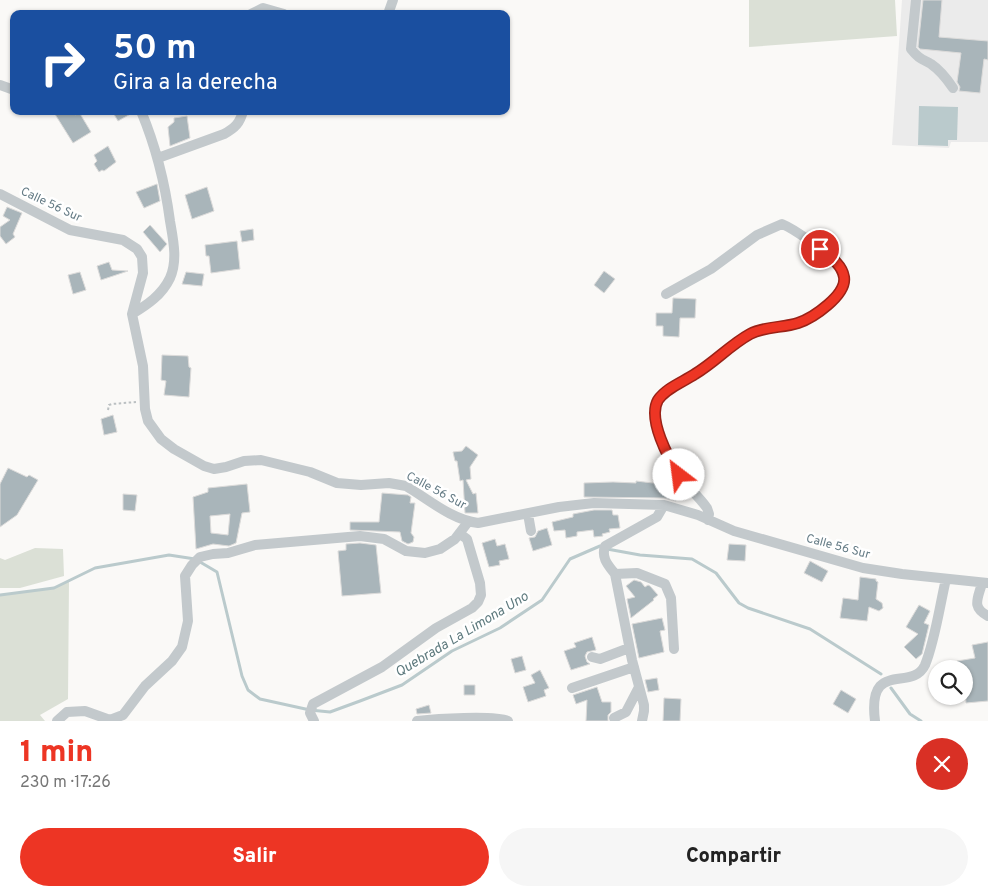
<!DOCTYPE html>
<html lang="es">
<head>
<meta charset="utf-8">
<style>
  :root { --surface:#fff; --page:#f6f6f6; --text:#222; --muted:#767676; --accent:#ed3524 }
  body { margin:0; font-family:Overpass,sans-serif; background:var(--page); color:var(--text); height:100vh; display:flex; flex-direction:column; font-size:19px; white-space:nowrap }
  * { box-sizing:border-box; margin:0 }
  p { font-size:16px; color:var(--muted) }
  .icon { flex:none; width:28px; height:28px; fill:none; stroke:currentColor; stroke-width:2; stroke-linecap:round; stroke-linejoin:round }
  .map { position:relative; height:721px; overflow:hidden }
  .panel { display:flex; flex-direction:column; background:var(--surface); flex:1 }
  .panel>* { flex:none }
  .hud { position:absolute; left:10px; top:10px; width:500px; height:105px; border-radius:10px; box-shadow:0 1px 4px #0004; background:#1a4fa0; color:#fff; overflow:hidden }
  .controls { position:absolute; left:928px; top:660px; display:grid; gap:10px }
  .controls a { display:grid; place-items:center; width:45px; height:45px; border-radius:50%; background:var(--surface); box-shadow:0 1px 4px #0004; font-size:25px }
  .pin { position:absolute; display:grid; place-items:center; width:42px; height:42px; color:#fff; margin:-21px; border:2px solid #fff; border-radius:50%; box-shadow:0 1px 5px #0007 }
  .me { position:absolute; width:55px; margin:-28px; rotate:330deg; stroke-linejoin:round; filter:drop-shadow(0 0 4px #0008) }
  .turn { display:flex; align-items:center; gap:18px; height:105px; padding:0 20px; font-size:22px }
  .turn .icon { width:65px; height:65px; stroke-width:2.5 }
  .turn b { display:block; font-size:35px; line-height:42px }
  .round { display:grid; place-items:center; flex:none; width:52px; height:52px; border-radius:26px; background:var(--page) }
  .headline { display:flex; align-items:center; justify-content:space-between; height:85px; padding:0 20px }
  h1 { font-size:30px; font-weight:800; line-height:38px; color:var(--accent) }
  .action { display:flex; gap:10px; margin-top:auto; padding:10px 20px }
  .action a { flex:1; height:58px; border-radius:30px; background:var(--accent); color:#fff; font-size:20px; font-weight:800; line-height:58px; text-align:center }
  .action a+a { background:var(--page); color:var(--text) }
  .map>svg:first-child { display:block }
  .built { fill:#ebebeb }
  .green { fill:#dbe0d6 }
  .water { fill:#bacacc }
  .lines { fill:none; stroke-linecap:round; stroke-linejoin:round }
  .stream { stroke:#bacacc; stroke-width:3 }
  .building { fill:#a9b5ba; stroke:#dcdbda; fill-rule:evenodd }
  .path { stroke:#bbc0c2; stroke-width:2; stroke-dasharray:2.5 2.5; stroke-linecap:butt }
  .minor { stroke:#c3c9cc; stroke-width:10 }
  .route-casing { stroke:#9a2217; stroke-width:12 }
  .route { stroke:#ed3524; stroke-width:9 }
  .labels { text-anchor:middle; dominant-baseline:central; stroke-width:5; stroke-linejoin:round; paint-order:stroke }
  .street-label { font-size:12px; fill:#637a84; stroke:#fff }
  .water-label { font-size:14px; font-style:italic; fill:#5e7a7e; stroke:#fff }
</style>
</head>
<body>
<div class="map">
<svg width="988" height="721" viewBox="0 0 988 721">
  <rect width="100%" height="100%" fill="#faf9f7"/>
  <path class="built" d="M902,0H988V142H951L949,148L892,145Z"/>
  <path class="green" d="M749,0H895L897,36L749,47Z
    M35,548L63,549L64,576L20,588H0V558L5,560Z
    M69,581L68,699L40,715L45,721H0V595L55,588Z"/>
  <path class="water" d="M919,106L958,107L957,140H948V146L918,145Z"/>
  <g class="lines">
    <path class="stream" d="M607,549L640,555L692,559L716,573L739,603L748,608L810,629L881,674
      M0,595L54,588L95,568L169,555L195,559L217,572L242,676L248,690L260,699L310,710L330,712L360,701L402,685L452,651L500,628L542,600L570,559L600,546
      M891,688L910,714L921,721"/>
  </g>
  <path class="building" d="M923,0H942L939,37L988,41V60L984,59L980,93L959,91L960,87L957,82L961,53L920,49L918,47Z
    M53,111H73L75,115L79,112L91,132L73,143Z
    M112,111H134V112L118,121Z
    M187,116L190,138L170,146L168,127L174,122V118Z
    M108,146L116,162L104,171L102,170L99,172L94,164L97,161L94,155Z
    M157,184L160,201L144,208L136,192Z
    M207,187L214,211L192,219L185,195Z
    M7,207L22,213L13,234L15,237L6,244L0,236V227L10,220L3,216Z
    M150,225L167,244L160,252L143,232Z
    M253,229L254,240L242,242L240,231Z
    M237,241L240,269L211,273L209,256H206L205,245Z
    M109,262L112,270L128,271L101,280L97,266Z
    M604,271L615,279L604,293L594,285Z
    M80,272L86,290L73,294L68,275Z
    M186,272L204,274L202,286L182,284Z
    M673,298L696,299L695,318H680L679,337L663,336V326H656V313H672Z
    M162,355L188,356L189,367L191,368L189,397L164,395L166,381L161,380Z
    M113,415L117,432L104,435L101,419Z
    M466,446L478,455L470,467L471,479L466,480L473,494L476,493L478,513H465L463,480L460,481L457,461H455L453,452L462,451Z
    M8,468L27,477L29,475L38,480L17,515L0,527V484Z
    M636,481L678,486L676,501L664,498L584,497V483L613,482L636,483Z
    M247,484L250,512L242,513L236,543L229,546L213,544L196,549L193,497L208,492V488ZM230,514L228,535L211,533L210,516Z
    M382,493L408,495L411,497L410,503H415L411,533L414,537L413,542L408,544L402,541L400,532L350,530V522H379Z
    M123,494L137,495L135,511L123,510Z
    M594,510H612L613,515H618L620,528L609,529L610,532L602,534L603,536L594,537L593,530L577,532V536L566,538L565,530L554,531L552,522L573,517V514Z
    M547,528L552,545L533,551L529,538L535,537L538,531Z
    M495,539L497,546L505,544L509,559L499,561L500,565L489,567L482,543Z
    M360,543L376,545L381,593L342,596L338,551L346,550V544Z
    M729,544L746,545L745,561L727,560Z
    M810,561L828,571L822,582L804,573Z
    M860,577L876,579V581L878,582L876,599L882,603L883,608L879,611L869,607L867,621L840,618L843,598L858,600Z
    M634,580L641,582L645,587L648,585L650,586L658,595L653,599L654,600L631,618L627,599L635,597L626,586Z
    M919,605L930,611L924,623L929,625L922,654L916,659L904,647L918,634L906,627Z
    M662,618L665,630L660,631L664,652L639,658L632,624Z
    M592,637L596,650L587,652L585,656L587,662L590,664L571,670L564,651L576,647L574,643Z
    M988,642V701L966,703L964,669H958L957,661L975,658L972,645Z
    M522,656L526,670L515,673L511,659Z
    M540,670L549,688L544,690L546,696L528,702L523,687L535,683L531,675Z
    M657,678L659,690L648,692L645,680Z
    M464,685H475V695H464Z
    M597,687L602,702H611V712L608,715V721H586L587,700L576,704L573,695Z
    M841,690L856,699L848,713L833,704Z
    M664,698L681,699L680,721H663Z
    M429,705L431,713L417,714L416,709Z"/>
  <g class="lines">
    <path class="path" d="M108,410L109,405L112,404L136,402"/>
    <path class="minor" d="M916,0L911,49C918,58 922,59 931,64C940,70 947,79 953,88
      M251,14L263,8L284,14
      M388,14L393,0
      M0,85L14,90
      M158,158L224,134C235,128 240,123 243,111
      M0,194L70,230L123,240L137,249L142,257L143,273L132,314L143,366L145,409L148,421L161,439L174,449L204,466L214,469L226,467L244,461L261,460L310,472L337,483L361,485L389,483L406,486C428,499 452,520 478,523L559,507L594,503L664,505L698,515L734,531L863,568L902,574L988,583
      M666,294L711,269L757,235L782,224C794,229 804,237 814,244C825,252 839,260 843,273C849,290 821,313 808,319C790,327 770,325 753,333C731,343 715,363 694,375C683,382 664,389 658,401C648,423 671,466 684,482C692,491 700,498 707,508L709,514L708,520
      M132,314C147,305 162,295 170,278C178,260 173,239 170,221C165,183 156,147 141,111
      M528,514L531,531
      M615,574C608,565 601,558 605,546L657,517L664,505
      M982,583C978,599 971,607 988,616
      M592,657L600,659L629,648
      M572,688L634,667
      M614,718L626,712L639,687
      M57,721L67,712L85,711L110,720L123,715L145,686L172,661L182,647L188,621L185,576L192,565L200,557L213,554L228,553L255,545L360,536L384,539L406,551L425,553L440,549L455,539L468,522
      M314,721L310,713L313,704L382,667L436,628L472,608L478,602L481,595L480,583L467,539L460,534
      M417,721C435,719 494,715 508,721
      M642,721L644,711V705L632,660L615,574L637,573L665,584L671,598L674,649
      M875,721C867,658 912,693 925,665C935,641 940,604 946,579"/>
  </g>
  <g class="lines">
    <defs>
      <path id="route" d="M679,475C669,459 647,419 658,400C666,388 683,382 695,374C715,362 730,345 750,334C765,326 783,328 798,323C813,318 847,295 844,277C842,264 829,256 820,249"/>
    </defs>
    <use href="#route" class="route-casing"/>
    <use href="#route" class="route"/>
  </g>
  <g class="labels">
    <g class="street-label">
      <text transform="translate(51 205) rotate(25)">Calle 56 Sur</text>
      <text transform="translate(436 491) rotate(28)">Calle 56 Sur</text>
      <text transform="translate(838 547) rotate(15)">Calle 56 Sur</text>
    </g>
    <g class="water-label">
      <text transform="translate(462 635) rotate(-31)">Quebrada La Limona Uno</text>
    </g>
  </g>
</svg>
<div class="controls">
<a><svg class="icon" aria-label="search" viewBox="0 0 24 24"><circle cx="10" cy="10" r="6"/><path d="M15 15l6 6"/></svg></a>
</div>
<div class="pin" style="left:820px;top:249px;background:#d93025"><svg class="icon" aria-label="arrive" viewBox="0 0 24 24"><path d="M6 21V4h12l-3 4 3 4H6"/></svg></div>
<svg class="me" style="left:679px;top:475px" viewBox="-20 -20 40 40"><circle r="19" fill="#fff"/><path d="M0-13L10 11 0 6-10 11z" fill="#ed3524"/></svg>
<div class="hud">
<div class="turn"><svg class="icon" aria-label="right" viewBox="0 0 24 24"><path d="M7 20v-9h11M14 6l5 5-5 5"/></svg><div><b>50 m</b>Gira a la derecha</div></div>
</div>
</div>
<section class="panel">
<div class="headline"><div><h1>1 min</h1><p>230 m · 17:26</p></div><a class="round" style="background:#d93025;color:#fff"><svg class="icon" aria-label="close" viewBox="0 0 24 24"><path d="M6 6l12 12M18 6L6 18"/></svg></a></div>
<div class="action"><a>Salir</a><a>Compartir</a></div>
</section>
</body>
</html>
